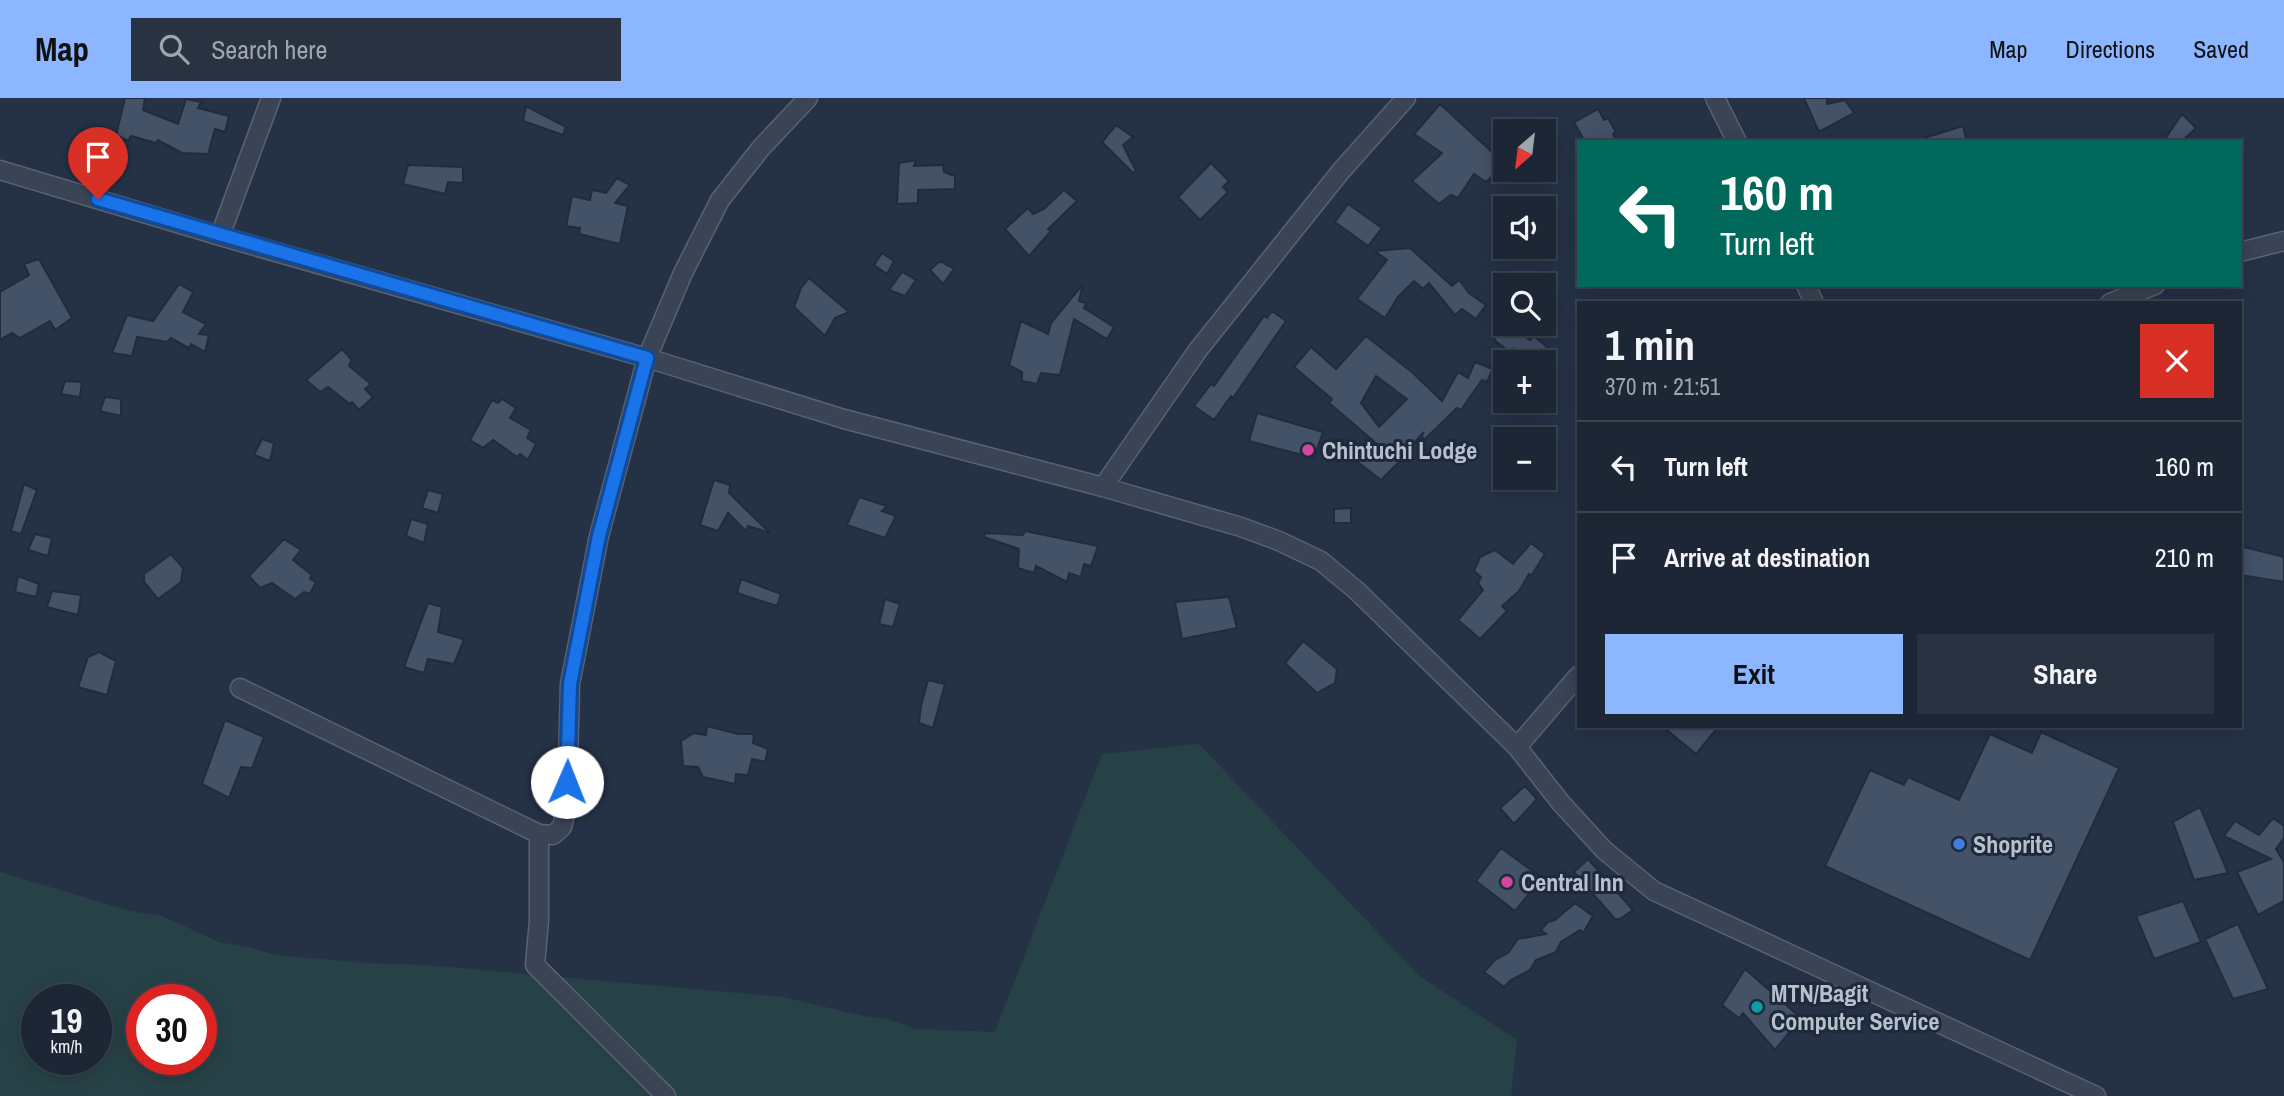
<!DOCTYPE html>
<html lang="en">
<head>
<meta charset="utf-8">
<style>
  :root { --surface:#1c2634; --page:#293240; --text:#f1f3f6; --muted:#a0a5ac; --line:#3a434f; --accent:#8cb6ff }
  body { margin:0; font-family:"Archivo Narrow",sans-serif; background:var(--page); color:var(--text); height:100vh; display:flex; flex-direction:column; font-size:26px; white-space:nowrap }
  * { box-sizing:border-box; margin:0 }
  p { font-size:23px; color:var(--muted) }
  .icon { flex:none; width:38px; height:38px; fill:none; stroke:currentColor; stroke-width:2; stroke-linecap:round; stroke-linejoin:round }
  .map { position:relative; flex:1; overflow:hidden }
  .drawer { position:absolute; left:1577px; top:203px; width:665px; height:427px; display:flex; flex-direction:column; background:var(--surface); border-radius:0px; box-shadow:0 4px 18px #0003,0 0 0 2px var(--line) }
  .drawer>* { flex:none }
  .banner { position:absolute; left:1577px; top:42px; width:665px; height:147px; border-radius:0px; box-shadow:0 4px 18px #0003,0 0 0 2px var(--line); background:#00695c; color:#fff; overflow:hidden }
  .needle { width:46px; rotate:208deg }
  .tools { position:absolute; left:1493px; top:21px; display:grid; gap:14px }
  .tools a { display:grid; place-items:center; width:63px; height:63px; border-radius:0px; background:var(--surface); box-shadow:0 4px 18px #0003,0 0 0 2px var(--line); font-size:35px }
  .speed { position:absolute; left:21px; top:886px; display:flex; gap:14px; font-size:35px; font-weight:700; text-align:center }
  .speed>* { display:grid; place-content:center; width:91px; height:91px; border-radius:50%; background:var(--surface); box-shadow:0 4px 18px #0003,0 0 0 2px var(--line); line-height:1 }
  .speed small { font-size:18px; font-weight:400 }
  .speed .limit { border:10px solid #d22; background:#fff; color:#111 }
  .pin { position:absolute; display:grid; place-items:center; width:60px; height:60px; color:#fff; margin:-72px -30px; border-radius:50% 50% 50% 0; rotate:-45deg; box-shadow:0 0 7px #0007 }
  .pin .icon { rotate:45deg }
  .me { position:absolute; width:77px; margin:-38px; rotate:1deg; stroke-linejoin:round; filter:drop-shadow(0 0 5px #0008) }
  .turn { display:flex; align-items:center; gap:24px; height:147px; padding:0 28px; font-size:32px }
  .turn .icon { width:91px; height:91px; stroke-width:2.5 }
  .turn b { display:block; font-size:49px; line-height:60px }
  .round { display:grid; place-items:center; flex:none; width:74px; height:74px; border-radius:0px; background:var(--page) }
  .summary { display:flex; align-items:center; justify-content:space-between; height:119px; padding:0 28px }
  h1 { font-size:42px; font-weight:700; line-height:52px }
  .button { display:flex; gap:14px; margin-top:auto; padding:14px 28px }
  .button a { flex:1; height:80px; border-radius:0px; background:var(--accent); color:#111; font-size:28px; font-weight:700; line-height:80px; text-align:center }
  .button a+a { background:var(--page); color:var(--text) }
  ul { padding:0; list-style:none }
  li { display:flex; align-items:center; gap:21px; height:91px; padding:0 28px; border-top:2px solid var(--line) }
  li div { flex:1 }
  li b { display:block; font-size:26px }
  li em { font-style:normal }
  header { display:flex; align-items:center; gap:42px; box-sizing:border-box; height:98px; padding:0 35px; background:var(--accent); color:#111 }
  header strong { font-size:33px }
  nav { display:flex; gap:38px; margin-inline-start:auto; font-size:24px }
  .search { width:490px; height:63px; background:var(--page); display:flex; align-items:center; gap:18px; box-sizing:border-box; padding:0 24px; border-radius:0px; color:var(--muted); font-size:26px }
  .map>svg:first-child { display:block }
  .green { fill:#274247; fill-rule:evenodd }
  .building { fill:#445268; stroke:#202b3d; stroke-width:2; fill-rule:evenodd }
  .lines { fill:none; stroke-linecap:round; stroke-linejoin:round }
  .minor-casing { stroke:#586272; stroke-width:21 }
  .minor { stroke:#3a4455; stroke-width:18 }
  .route-casing { stroke:#114b97; stroke-width:18 }
  .route { stroke:#1a73e8; stroke-width:12 }
  .hotel-dot { fill:#d1479c; stroke:#1e293b; stroke-width:2.5 }
  .shop-dot { fill:#3f7fe0; stroke:#1e293b; stroke-width:2.5 }
  .culture-dot { fill:#0f9aa8; stroke:#1e293b; stroke-width:2.5 }
  .labels { text-anchor:middle; dominant-baseline:central; stroke-width:6; stroke-linejoin:round; paint-order:stroke }
  .poi-label { font-size:24px; font-weight:bold; fill:#b8c0ce; stroke:#1e293b; text-anchor:start }
</style>
</head>
<body>
<header>
<strong>Map</strong>
<div class="search"><svg class="icon" aria-label="search" viewBox="0 0 24 24"><circle cx="10" cy="10" r="6"/><path d="M15 15l6 6"/></svg>Search here</div>
<nav><a>Map</a><a>Directions</a><a>Saved</a></nav>
</header>
<div class="map">
<svg width="2284" height="998" viewBox="0 0 2284 998">
  <rect width="100%" height="100%" fill="#253246"/>
  <path class="green" d="M1199,646L1418,877L1517,942L1511,998H0V774L130,813L162,818L219,844L248,849L275,857L366,865L425,867L783,899L863,918L890,922L916,931L995,934L1102,656ZM37,901H96V961H37ZM142,901H201V961H142Z"/>
  <path class="building" d="M125,0H145L143,12L178,26L186,1L201,4L198,10L229,18L225,34L215,31L208,56L182,55L158,42L156,45L131,38L128,43L116,37Z
    M1804,0H1827V6L1845,2L1854,15L1819,34Z
    M1440,6L1505,66L1486,84L1474,76L1458,100L1451,97L1439,106L1412,83L1442,55L1414,36Z
    M526,8L566,29L563,37L523,23Z
    M1598,11L1604,22L1608,20L1616,34L1613,36L1617,44H1585L1574,24Z
    M2182,16L2196,30L2181,44H2163Z
    M1116,27L1133,39L1123,47L1136,73L1133,75L1102,44Z
    M1963,28L1967,44H1924V40Z
    M916,62L914,68L943,67L944,74L955,78V91L918,92V105L897,106L899,65Z
    M1211,65L1229,83L1223,89L1228,94L1200,122L1178,99Z
    M408,67L463,69V85L448,84L445,96L403,86Z
    M617,80L630,87L615,105L628,108L620,146L579,136L580,130L566,128L572,98L590,102L592,92L606,95Z
    M1064,92L1077,103L1048,131L1051,133L1029,158L1005,131L1028,110L1033,116L1044,111Z
    M1348,106L1382,130L1368,148L1335,124Z
    M1410,150L1452,188L1459,182L1469,195L1486,207L1476,221L1462,211L1455,217L1429,185L1423,191L1414,183L1398,199L1385,220L1357,201L1387,162L1375,153Z
    M882,155L894,163L887,176L874,167Z
    M39,161L72,220L55,232L50,223L20,240L12,235L0,242V194L29,177L24,166Z
    M940,163L954,171L943,186L930,172Z
    M902,174L916,182L905,198L889,192Z
    M809,180L849,214L835,220L825,238L794,209L801,190Z
    M179,186L193,194L183,214L206,226L199,236L209,237L205,254L191,246L189,250L171,240L167,244L137,239L132,258L112,255L127,217L153,223Z
    M1083,186L1079,203L1086,205L1084,210L1114,229L1107,241L1074,221L1060,277L1041,275L1037,286L1022,283V274L1009,267L1021,223L1048,236L1051,225Z
    M1272,213L1286,223L1233,300L1231,298L1214,322L1194,308L1211,286L1214,288L1264,218L1267,220Z
    M1506,226L1530,242L1534,238L1555,256L1548,264H1531L1514,250L1510,254L1494,242Z
    M1366,238L1413,275L1442,303L1458,274L1468,280L1475,264L1493,271L1487,284L1482,282L1461,312L1457,310L1425,341L1421,339L1424,334L1402,358L1403,360L1381,382L1351,359L1361,347L1390,357L1329,305L1332,301L1294,269L1311,249L1336,271ZM1376,278L1407,301L1379,329L1361,305Z
    M342,251L352,262L349,268L371,286L365,291L373,299L359,312L352,304L350,306L328,289L320,294L306,282Z
    M65,283L82,284L80,299L61,296Z
    M105,299L121,301V318L100,313Z
    M502,301L516,310L510,320L531,332L527,340L536,346L528,362L520,356L517,359L493,342L483,350L470,342L492,302L498,305Z
    M1257,315L1323,334L1314,360L1249,343Z
    M262,341L274,345L270,363L254,357Z
    M714,382L730,387L729,395L770,435L748,428L746,433L728,415L718,433L700,427Z
    M24,386L37,392L21,436L11,433Z
    M428,392L443,396L438,415L422,410Z
    M859,399L887,408L882,413L896,418L885,440L847,427Z
    M1351,410V425H1334V411Z
    M411,421L428,426L424,445L406,438Z
    M1025,433L1098,448L1091,468L1084,466L1081,479L1069,475L1067,484L1036,468L1034,475L1018,470L1019,451L984,439L985,435L1023,437Z
    M35,436L52,440L48,458L28,452Z
    M284,441L301,452L293,462L312,477L310,481L316,484L310,496L304,494L295,501L272,485L260,490L249,478Z
    M1531,445L1545,456L1531,478L1529,476L1519,493L1502,508L1507,513L1480,541L1458,522L1483,492L1478,485L1481,479L1474,473L1480,459L1495,452L1513,466Z
    M2240,448L2284,459V484L2240,477Z
    M171,456L183,470L181,484L158,501L144,484V476Z
    M18,478L39,486L36,499L15,494Z
    M741,481L781,496L777,508L737,495Z
    M52,493L81,497L78,517L47,509Z
    M1229,499L1237,530L1182,541L1175,504Z
    M885,501L900,506L893,529L879,526Z
    M428,505L442,509L438,534L463,541V544L454,566L428,561L424,575L404,569Z
    M1303,543L1337,571L1335,585L1317,595L1285,565Z
    M99,554L116,563L107,597L78,589L88,559Z
    M928,582L945,586L933,630L919,625L921,608Z
    M225,622L264,639L252,670L241,669L229,700L202,686Z
    M707,628L738,636H754L753,645L768,651L765,664L752,661L748,677L736,676L735,686L703,679L698,669L683,668L681,643L694,635L706,637Z
    M1662,628H1719L1696,656Z
    M2041,634L2119,670L2030,862L1825,768L1870,672L1904,687L1908,679L1959,702L1990,636L2032,655Z
    M1525,688L1537,701L1514,726L1500,710Z
    M2200,709L2228,775L2194,782L2173,724Z
    M2273,720L2284,728V740L2276,751L2284,764V803L2258,817L2237,774L2271,761L2224,738L2235,723L2259,737Z
    M1501,750L1542,780L1515,813L1476,783Z
    M1588,761L1633,812L1620,821H1615L1574,774Z
    M2183,803L2201,844L2154,861L2136,818Z
    M1575,805L1593,818L1583,835L1580,832L1561,844L1556,854L1536,862L1530,872L1511,882L1504,889L1484,874L1496,861L1508,855L1518,841L1546,836L1541,832L1548,824L1555,822Z
    M2238,826L2268,891L2233,901L2205,841Z
    M1745,871L1801,920L1775,952L1743,915L1739,920L1722,907Z"/>
  <g class="lines">
    <defs>
      <path id="minor" d="M1715,0L1737,44
        M0,72L220,138L647,260L844,321L1103,389L1241,429L1279,443L1321,463L1357,493L1517,649L1561,705L1604,752L1654,793L2096,998
        M220,138L271,0
        M2240,154L2284,143
        M1806,187L1814,205
        M2110,205L2155,187
        M1103,389L1198,252L1341,73L1406,0
        M240,590L539,736L553,737L562,729L567,708L570,586L599,438L647,260L683,175L720,102L761,50L808,0
        M1517,649L1578,578
        M539,736V822L535,867L666,998"/>
    </defs>
    <use href="#minor" class="minor-casing"/>
    <use href="#minor" class="minor"/>
  </g>
  <g class="lines">
    <defs>
      <path id="route" d="M98,101L647,260L599,438L570,586L567,684"/>
    </defs>
    <use href="#route" class="route-casing"/>
    <use href="#route" class="route"/>
  </g>
  <g class="hotel-dot">
    <circle cx="1308" cy="352" r="7"/>
    <circle cx="1507" cy="784" r="7"/>
  </g>
  <circle class="shop-dot" cx="1959" cy="746" r="7"/>
  <circle class="culture-dot" cx="1757" cy="909" r="7"/>
  <g class="labels">
    <g class="poi-label">
      <text x="1322" y="352">Chintuchi Lodge</text>
      <text x="1973" y="746">Shoprite</text>
      <text x="1521" y="784">Central Inn</text>
      <text x="1771" y="895">MTN/Bagit<tspan x="1771" dy="28">Computer Service</tspan></text>
    </g>
  </g>
</svg>
<div class="tools">
<a><svg class="needle" viewBox="-14 -14 28 28"><path d="M0-13l5 13h-10z" fill="#e53935"/><path d="M0 13l5-13h-10z" fill="#a0a5ac"/></svg></a>
<a><svg class="icon" aria-label="sound" viewBox="0 0 24 24"><path d="M4 9h4l5-4v14l-5-4H4zM17 9q2 3 0 6"/></svg></a>
<a><svg class="icon" aria-label="search" viewBox="0 0 24 24"><circle cx="10" cy="10" r="6"/><path d="M15 15l6 6"/></svg></a>
<a>+</a>
<a>−</a>
</div>
<div class="speed"><div>19<small>km/h</small></div><div class="limit">30</div></div>
<div class="pin" style="left:98px;top:101px;background:#d93025"><svg class="icon" aria-label="arrive" viewBox="0 0 24 24"><path d="M6 21V4h12l-3 4 3 4H6"/></svg></div>
<svg class="me" style="left:567px;top:684px" viewBox="-20 -20 40 40"><circle r="19" fill="#fff"/><path d="M0-13L10 11 0 6-10 11z" fill="#1a73e8"/></svg>
<div class="banner">
<div class="turn"><svg class="icon" aria-label="left" viewBox="0 0 24 24"><path d="M17 20v-9H6M10 6l-5 5 5 5"/></svg><div><b>160 m</b>Turn left</div></div>
</div>
<section class="drawer">
<div class="summary"><div><h1>1 min</h1><p>370 m · 21:51</p></div><a class="round" style="background:#d93025;color:#fff"><svg class="icon" aria-label="close" viewBox="0 0 24 24"><path d="M6 6l12 12M18 6L6 18"/></svg></a></div>
<ul>
<li><svg class="icon" aria-label="left" viewBox="0 0 24 24"><path d="M17 20v-9H6M10 6l-5 5 5 5"/></svg><div><b>Turn left</b></div><em>160 m</em></li>
<li><svg class="icon" aria-label="arrive" viewBox="0 0 24 24"><path d="M6 21V4h12l-3 4 3 4H6"/></svg><div><b>Arrive at destination</b></div><em>210 m</em></li>
</ul>
<div class="button"><a>Exit</a><a>Share</a></div>
</section>
</div>
</body>
</html>
